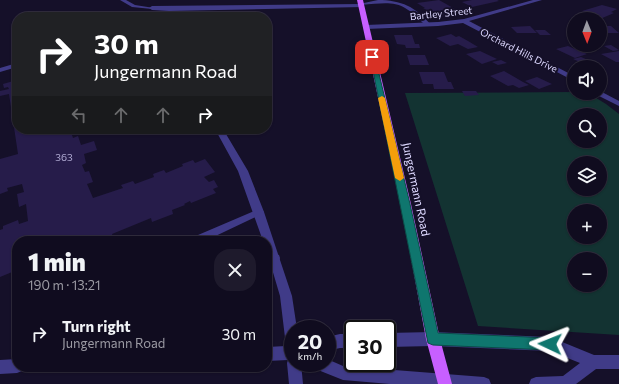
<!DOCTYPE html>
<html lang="en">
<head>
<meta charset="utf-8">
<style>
  :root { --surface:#100c1f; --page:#1e1a2c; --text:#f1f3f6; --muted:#9c9ba4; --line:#302c3d }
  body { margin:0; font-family:Commissioner,sans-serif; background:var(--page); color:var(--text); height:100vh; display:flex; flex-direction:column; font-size:15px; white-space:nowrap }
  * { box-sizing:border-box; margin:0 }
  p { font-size:13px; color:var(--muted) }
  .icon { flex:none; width:22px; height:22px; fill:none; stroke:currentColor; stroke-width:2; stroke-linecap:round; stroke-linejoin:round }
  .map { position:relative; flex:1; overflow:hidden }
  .drawer { position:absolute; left:12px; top:236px; width:260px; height:136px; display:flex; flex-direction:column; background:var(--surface); border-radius:16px; box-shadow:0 1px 3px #0004,0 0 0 1px var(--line) }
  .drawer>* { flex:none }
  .hud { position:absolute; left:12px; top:12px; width:260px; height:122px; border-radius:16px; box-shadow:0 1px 3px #0004,0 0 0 1px var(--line); background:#202124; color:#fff; overflow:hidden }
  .needle { width:26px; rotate:179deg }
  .tools { position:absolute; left:567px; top:12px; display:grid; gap:8px }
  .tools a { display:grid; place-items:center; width:40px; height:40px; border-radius:50%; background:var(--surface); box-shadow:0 1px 3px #0004,0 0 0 1px var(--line); font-size:20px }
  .speed { position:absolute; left:284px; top:320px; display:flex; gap:8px; font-size:20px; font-weight:700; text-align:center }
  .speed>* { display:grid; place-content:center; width:52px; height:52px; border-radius:50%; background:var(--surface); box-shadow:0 1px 3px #0004,0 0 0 1px var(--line); line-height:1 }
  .speed small { font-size:10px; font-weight:400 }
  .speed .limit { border:2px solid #111; border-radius:6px; background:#fff; color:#111 }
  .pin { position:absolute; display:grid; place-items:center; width:34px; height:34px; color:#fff; margin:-17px; border-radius:8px; box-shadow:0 2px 6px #0006 }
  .me { position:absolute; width:44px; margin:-22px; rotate:272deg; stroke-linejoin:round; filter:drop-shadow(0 0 3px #0008) }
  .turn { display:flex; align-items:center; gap:14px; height:84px; padding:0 16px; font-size:18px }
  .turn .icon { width:52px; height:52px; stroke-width:2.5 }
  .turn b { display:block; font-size:28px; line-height:34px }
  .lanes { display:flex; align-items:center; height:38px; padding:0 16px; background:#0003; justify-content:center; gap:20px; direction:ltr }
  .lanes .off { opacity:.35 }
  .round { display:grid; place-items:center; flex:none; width:42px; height:42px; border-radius:16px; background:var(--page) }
  .head { display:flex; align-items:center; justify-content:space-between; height:68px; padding:0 16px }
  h1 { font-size:24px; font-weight:800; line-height:30px }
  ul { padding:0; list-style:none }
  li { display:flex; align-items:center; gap:12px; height:60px; padding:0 16px }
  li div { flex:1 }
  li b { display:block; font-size:15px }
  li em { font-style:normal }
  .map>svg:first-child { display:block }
  .green { fill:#133332; fill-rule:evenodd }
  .building { fill:#261c4a }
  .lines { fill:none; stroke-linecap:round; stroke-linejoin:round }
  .service { fill:#403b88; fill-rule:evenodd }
  .minor { fill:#403b88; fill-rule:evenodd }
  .primary { fill:#c75fff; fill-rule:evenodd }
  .route { fill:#0f766e; stroke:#0a4d48 }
  .slow { fill:#f59e0b }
  .labels { text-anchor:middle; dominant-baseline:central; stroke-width:4; stroke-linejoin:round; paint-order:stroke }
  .far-street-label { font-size:10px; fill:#ddd8ff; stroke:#151029 }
  .number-label { font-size:10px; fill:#afa9d2 }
  .street-label { font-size:12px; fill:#ddd8ff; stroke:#151029 }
</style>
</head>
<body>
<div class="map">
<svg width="619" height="384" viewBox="0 0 619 384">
  <rect width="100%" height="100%" fill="#151029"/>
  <path class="green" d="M574,92L588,93L606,104L619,114V335L478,326L405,93ZM574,115H600V141H574ZM574,163H600V189H574ZM574,211H600V237H574ZM574,259H600V285H574Z"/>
  <path class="building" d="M439,0L462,13L440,17L423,8H425L417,3Z
    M472,0H497L499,1L472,7L462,2Z
    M602,5L617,9L611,12L614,13L600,19H590L577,15L585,12L582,11Z
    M530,26L537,33H517L511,27Z
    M600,26H611L619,33H600Z
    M535,30H545L551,35H540Z
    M451,34L456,37L459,36L468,41L465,42L468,41L478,47L468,49L458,44L450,46L436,38Z
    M394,35H412L415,44H419L420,48H406L405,45L397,44Z
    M611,45L619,50L613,51L604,46Z
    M568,46L587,54L575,58L556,49Z
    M480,51L497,59L482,64L466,54Z
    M619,51V62H616L601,54Z
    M407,55H425L429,65H410Z
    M581,57L588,60L580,62L573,59Z
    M501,60L507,63L498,65L492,62Z
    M504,71L523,82L529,85L519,88L513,85L508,86L490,76Z
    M419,72H444L448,82H451L454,89H434L433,84H423Z
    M537,77L552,84L539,89L525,81Z
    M17,80V129H92L72,135L73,138L78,136L81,145L94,141L97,150L84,154L86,163L82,165L85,172L89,171L93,182L87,184L93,198L123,188L121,185L133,181L135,184L154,177L153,174L164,170L166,173L183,166L182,164L193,160L195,163L205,159L215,172L204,177L209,182L214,180L218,187L213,189L216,193L191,203L190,201L184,204L185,205L172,210L173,214L152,222L151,218L112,234L114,241H17V270L0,277V230L3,229V226L18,220L19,224L28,221L26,204L19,207L17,194L24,192L22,184L7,188L8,191L0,194V159L18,154L9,94L0,96V91L9,89L8,87L4,88L3,84Z
    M462,91H476L479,95L465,96Z"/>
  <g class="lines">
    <path class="service" d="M120,0H126L135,5L154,8L152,9L132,7Z
      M378,0C401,0 416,7 431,25L426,26C401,0 395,2 361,5L359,4Z
      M259,209L262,210L264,212L262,214L205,241H190L191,238Z
      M275,254L279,255L280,258L279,261L267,266V257Z"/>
    <path class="minor" d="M533,0H542L469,21L574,76V81L463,23L438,26L366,29L363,27L366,25L438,22L464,19Z
      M361,4L364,6L363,7L169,11L152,10L149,8L152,6Z
      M17,63V67L0,72V68Z
      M600,91L619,101V106L597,95L596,93H600Z
      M215,129H223L248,171L264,212L292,296L297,329H293V363H301L303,384H289L287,363L288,360L267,361V347L286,346L280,296L267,252V241H263L238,171Z
      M433,332L550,337L594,355H619V369H596L576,384H529L531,379L536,377L563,376L580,363L550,351L433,346L387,347V333Z
      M340,334H353V348H340L327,351V337Z
      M17,359V367H24L22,371L17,373L0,374V360Z
      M327,359L343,366L484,377L489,379L491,384H390L343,380L313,368L311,363H327Z"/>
    <path class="primary" d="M357,0H363L411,204L440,339L452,384H438L426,339L401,204Z"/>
  </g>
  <path class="route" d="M370,56L375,57L410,204L438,333L550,338L555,339L557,344L555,348L550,350L433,345L428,343Z"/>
  <path class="slow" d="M382,96L385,98L404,178L400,181L395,178L378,98Z"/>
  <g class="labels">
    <g class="far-street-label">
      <text transform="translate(441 13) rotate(-6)">Bartley Street</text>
      <text transform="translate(519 50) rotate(27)">Orchard Hills Drive</text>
    </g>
    <g class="number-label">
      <text x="64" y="157">363</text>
    </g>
    <g class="street-label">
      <text transform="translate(417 189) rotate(78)">Jungermann Road</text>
    </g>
  </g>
</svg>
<div class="tools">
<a><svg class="needle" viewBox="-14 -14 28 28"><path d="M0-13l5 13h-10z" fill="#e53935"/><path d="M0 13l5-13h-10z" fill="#9c9ba4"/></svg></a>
<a><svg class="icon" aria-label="sound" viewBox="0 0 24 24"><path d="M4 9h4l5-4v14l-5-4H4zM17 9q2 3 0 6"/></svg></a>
<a><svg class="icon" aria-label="search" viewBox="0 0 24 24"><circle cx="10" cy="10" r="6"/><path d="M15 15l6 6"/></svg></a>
<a><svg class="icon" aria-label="layers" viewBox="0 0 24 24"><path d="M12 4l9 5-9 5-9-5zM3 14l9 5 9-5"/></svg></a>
<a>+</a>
<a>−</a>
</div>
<div class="speed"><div>20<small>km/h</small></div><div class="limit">30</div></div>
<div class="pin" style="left:372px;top:57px;background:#d93025"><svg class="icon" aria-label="arrive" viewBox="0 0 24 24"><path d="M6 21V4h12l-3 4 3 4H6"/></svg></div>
<svg class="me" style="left:550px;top:344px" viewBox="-20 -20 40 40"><path d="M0-17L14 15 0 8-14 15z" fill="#0f766e" stroke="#fff" stroke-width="4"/></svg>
<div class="hud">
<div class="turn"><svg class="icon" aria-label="right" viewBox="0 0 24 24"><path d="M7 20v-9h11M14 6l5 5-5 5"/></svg><div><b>30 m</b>Jungermann Road</div></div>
<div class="lanes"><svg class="icon off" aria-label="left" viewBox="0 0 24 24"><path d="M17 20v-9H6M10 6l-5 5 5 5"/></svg><svg class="icon off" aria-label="ahead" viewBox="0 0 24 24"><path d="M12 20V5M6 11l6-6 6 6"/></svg><svg class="icon off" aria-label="ahead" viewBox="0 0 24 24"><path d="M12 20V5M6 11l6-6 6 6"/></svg><svg class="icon" aria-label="right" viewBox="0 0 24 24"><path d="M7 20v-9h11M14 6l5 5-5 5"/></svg></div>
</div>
<section class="drawer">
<div class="head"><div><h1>1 min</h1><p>190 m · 13:21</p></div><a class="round"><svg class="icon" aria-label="close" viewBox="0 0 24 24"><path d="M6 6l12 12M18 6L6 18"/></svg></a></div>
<ul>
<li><svg class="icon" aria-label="right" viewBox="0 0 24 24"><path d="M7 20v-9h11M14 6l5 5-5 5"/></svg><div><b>Turn right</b><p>Jungermann Road</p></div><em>30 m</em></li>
</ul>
</section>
</div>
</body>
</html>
